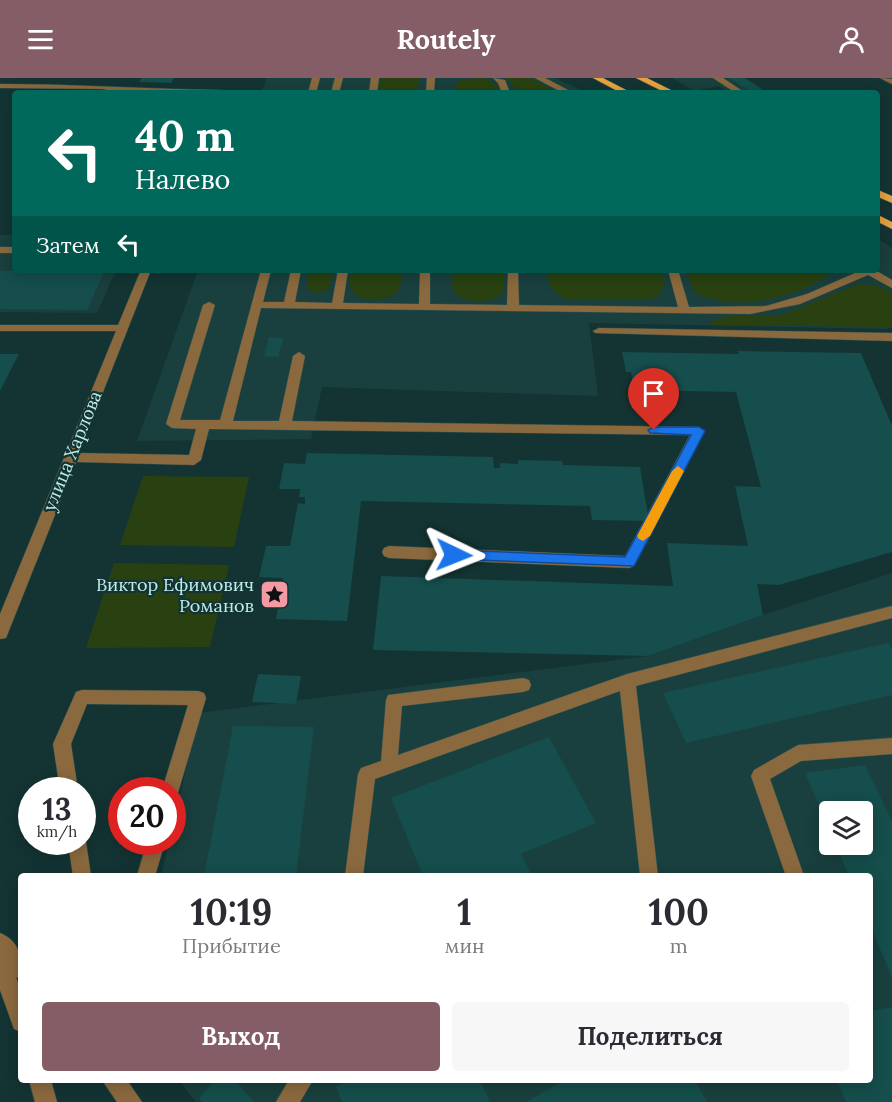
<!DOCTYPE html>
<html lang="ru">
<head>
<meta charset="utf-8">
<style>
  :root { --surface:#fff; --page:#f7f7f7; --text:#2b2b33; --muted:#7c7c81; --accent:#855d66 }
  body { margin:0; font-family:Lora,serif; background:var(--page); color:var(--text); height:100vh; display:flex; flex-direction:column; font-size:22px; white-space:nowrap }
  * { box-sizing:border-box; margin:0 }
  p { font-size:20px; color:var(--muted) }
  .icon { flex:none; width:33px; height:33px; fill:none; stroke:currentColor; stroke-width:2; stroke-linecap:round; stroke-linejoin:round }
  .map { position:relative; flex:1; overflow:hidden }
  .sheet { position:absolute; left:18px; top:795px; width:855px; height:210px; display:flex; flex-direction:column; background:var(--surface); border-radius:6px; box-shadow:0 3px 15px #0003 }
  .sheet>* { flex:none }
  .guide { position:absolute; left:12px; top:12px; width:868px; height:183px; border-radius:6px; box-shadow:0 3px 15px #0003; background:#00695c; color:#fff; overflow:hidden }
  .controls { position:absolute; left:819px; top:723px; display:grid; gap:12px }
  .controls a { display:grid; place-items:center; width:54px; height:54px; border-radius:6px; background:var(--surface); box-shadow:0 3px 15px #0003; font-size:30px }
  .speed { position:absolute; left:18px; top:699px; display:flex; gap:12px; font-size:30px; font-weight:700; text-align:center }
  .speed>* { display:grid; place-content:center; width:78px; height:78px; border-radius:50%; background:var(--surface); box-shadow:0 3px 15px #0003; line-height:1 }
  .speed small { font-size:15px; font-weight:400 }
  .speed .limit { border:9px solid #d22; background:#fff; color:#111 }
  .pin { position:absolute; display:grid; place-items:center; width:51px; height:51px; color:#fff; margin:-62px -26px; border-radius:50% 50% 50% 0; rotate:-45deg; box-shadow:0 0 6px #0007 }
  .pin .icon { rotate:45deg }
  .me { position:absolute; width:66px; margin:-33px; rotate:92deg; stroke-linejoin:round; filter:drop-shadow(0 0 4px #0008) }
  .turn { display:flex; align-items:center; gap:21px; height:126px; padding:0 24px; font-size:27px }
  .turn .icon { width:78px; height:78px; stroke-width:2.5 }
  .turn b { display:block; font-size:42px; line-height:51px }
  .then { display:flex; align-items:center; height:57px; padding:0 24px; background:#0003; gap:12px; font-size:22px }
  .eta { display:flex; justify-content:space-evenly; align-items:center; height:102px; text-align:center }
  .eta b { font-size:36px; font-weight:800; line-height:42px }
  .primary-button { display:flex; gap:12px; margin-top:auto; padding:12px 24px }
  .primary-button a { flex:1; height:69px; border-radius:6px; background:var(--accent); color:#fff; font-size:24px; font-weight:800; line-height:69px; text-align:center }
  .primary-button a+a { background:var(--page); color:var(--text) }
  header { display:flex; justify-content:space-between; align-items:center; height:78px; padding:0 24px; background:var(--accent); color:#fff; font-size:27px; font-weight:800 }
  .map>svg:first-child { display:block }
  .built { fill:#19403e; fill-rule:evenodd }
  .green { fill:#294111 }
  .building { fill:#154e4c }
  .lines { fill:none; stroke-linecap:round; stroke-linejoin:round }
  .minor-casing { stroke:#2e5150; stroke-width:1 }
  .major-casing { stroke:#2e5150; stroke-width:1 }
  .minor { fill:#8b693e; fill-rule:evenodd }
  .major { fill:#e8a23f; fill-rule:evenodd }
  .route { fill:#1a73e8; stroke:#114b97; stroke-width:1.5 }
  .slow { fill:#f59e0b }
  .labels { text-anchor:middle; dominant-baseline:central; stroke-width:4.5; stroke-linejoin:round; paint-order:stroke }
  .street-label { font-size:18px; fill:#beece9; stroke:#133433 }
  .poi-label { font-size:18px; fill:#beece9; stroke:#133433; text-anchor:end }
</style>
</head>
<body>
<header><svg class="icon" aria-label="menu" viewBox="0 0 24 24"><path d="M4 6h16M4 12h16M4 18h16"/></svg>Routely<svg class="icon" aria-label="person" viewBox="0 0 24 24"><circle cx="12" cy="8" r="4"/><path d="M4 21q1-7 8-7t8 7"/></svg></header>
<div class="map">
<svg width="892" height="1024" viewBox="0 0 892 1024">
  <rect width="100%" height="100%" fill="#133433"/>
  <path class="built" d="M267,0H555L587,15H261Z
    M672,0H746L765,13L731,15L718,8L695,13Z
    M0,157H15V192H116L97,235L0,234Z
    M878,161L892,170V249L887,251L589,245L598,318L322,309L311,361L137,363L198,192H878Z
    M892,495V1024H196L179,1002H870V798H161L169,764H172L173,747L199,635L648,578L763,537ZM830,734H862V766H830Z"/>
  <path class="green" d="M381,0H419L417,15H379Z
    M485,0L497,7V15H456V5L464,1Z
    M506,0H529L560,15H514L512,6Z
    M309,192H335L329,211L318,215L307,212Z
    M352,192H402C401,199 402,210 396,215C385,225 358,225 351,211C348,206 351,198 352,192Z
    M453,192H503C503,197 505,207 504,212C499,227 458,227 453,212C451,206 453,198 453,192Z
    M547,192H661L665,206L659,218L647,222L566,221C551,214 549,209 547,192Z
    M685,192H837C799,219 739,236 695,215Z
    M858,206L876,207L892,214V249L713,247L711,243L730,238L781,237Z
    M143,398L249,399L234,469L120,467Z
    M114,485L229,487L210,569L86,570Z"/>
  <path class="building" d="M142,0H174L171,5L139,4Z
    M729,0H744L762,11L752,14Z
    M105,192L87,232L0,231V193Z
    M269,259L283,260L278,279L264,278Z
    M737,273L861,275L892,348V474L779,507L757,506L763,537L648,578L373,572L381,498L673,508L667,465L748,468L735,408L761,409L736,314L634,312L631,294H626L622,274L739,276Z
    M0,276H19L0,313Z
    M307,375L493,379L494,390H500V385L518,386V382L562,383L563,387L640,389L649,443L592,442L590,428L361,423L347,543L276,541L283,500L259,499L266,468H290L298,425L305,426V419H299L300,411H279L284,385L305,386Z
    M888,565L892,571V617L686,665L663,615Z
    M258,596L301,598L296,626L252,624Z
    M233,648L314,649L296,798H204Z
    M549,659L596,745L521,776L532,798H423L391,720Z
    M865,687L892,743V899L870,847V798H849L835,766H862V734H830V753L805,695Z
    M892,929V1024H846L837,1002H870V933Z
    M215,1002H235L254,1024H202L199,1020Z
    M349,1002H480L490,1024H342L336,1009Z
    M565,1002H695L707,1024H526Z"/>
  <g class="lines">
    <defs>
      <path id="minor" d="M312,0H320L316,15H308Z
        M335,0H343L339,15H331Z
        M371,0H379L377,15H369Z
        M427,0H435L434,15H426Z
        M493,0L505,2L510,15H502L498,5Z
        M535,0H545L574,15H563Z
        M713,0H723L744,14L736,15Z
        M880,0L892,1V6Z
        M0,6C74,6 148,11 222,12L226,14L125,15L102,11L0,10Z
        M0,169H15V175H0Z
        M141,192H151L79,375L189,377L196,351L172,350L166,346L203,227L209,224L215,227L180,342H220L261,192H271L263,224H284L291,192H301L295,224L332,225L338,192H348L343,225L419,226L420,192H430V226L507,227L508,192H518L519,227L678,229L668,192H678L689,229L766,228L807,216L862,192H875L892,202V210L868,197L800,226L750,236L261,230L233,343H279L293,278L299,274L305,278L292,343L699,349L705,353L634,488L629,490L389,480L384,478L382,474L384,470L389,468L625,478L690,357L209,351L201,382L194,387L76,384L8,555L6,560L0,561V536L116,253H0V247H118Z
        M599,250L892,255V263L595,255L593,253Z
        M892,528V540L636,608L658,798H640L620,613L375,701L363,798H345L358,696L361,690L381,683L386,622L388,617L523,600L529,602L531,607L529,612L523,614L402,628L398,677L627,596Z
        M82,612L198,613L204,615L206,620L177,718L172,720V712H162L188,627L87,626L71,666L78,712H60L53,666L76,614Z
        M892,660V676L801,683L770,701L804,798H786L751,698L754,692L798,667Z
        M82,757L86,764L91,798H73L68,764H82Z
        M147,764H165L155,798H137Z
        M0,855C22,864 21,881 21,901L16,899L21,913V954L14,951L0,912Z
        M29,1002H51L57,1024H35Z
        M102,1002H127L142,1024H117Z
        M289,1002H313L300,1024H276Z"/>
      <path id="major" d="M593,0H603L632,15H621Z
        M636,0H647L677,15H666Z
        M878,112L892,118V125L878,119Z
        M878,137L892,144V151L878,144Z"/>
    </defs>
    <use href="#minor" class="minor-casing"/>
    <use href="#major" class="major-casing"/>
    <use href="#minor" class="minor"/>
    <use href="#major" class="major"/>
  </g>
  <path class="route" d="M654,349H699L705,353L634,488L450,481L448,477L454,472L625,479L691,357L650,355L648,352Z"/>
  <path class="slow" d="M678,388L684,393L650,458L643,463L639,461L637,458L672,393Z"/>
  <defs>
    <symbol id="sight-square" viewBox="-11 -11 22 22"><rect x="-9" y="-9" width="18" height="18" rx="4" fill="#f49aa5" stroke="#133433"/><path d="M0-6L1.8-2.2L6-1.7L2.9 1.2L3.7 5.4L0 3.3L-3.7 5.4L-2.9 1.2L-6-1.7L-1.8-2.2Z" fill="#111"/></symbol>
  </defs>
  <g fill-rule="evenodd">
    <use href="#sight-square" x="258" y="500" width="33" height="33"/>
  </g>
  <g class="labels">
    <g class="street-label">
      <text transform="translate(72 373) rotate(-68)">улица Харлова</text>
    </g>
    <g class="poi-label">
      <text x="254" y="506">Виктор Ефимович<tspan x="254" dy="21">Романов</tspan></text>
    </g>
  </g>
</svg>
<div class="controls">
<a><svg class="icon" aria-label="layers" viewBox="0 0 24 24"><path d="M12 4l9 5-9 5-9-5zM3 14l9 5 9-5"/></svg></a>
</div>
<div class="speed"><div>13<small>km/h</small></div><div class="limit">20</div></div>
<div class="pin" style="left:654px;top:352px;background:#d93025"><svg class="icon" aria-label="arrive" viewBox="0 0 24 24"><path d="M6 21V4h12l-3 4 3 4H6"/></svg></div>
<svg class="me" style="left:454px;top:477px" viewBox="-20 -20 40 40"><path d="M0-17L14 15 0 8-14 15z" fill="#1a73e8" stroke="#fff" stroke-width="4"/></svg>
<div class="guide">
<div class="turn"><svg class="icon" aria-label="left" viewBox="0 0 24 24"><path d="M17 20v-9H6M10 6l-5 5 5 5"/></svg><div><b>40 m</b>Налево</div></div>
<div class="then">Затем<svg class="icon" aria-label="left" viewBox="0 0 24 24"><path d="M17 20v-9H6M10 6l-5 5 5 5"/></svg></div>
</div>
<section class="sheet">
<div class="eta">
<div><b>10:19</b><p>Прибытие</p></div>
<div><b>1</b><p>мин</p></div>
<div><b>100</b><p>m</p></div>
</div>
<div class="primary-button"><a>Выход</a><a>Поделиться</a></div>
</section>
</div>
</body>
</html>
